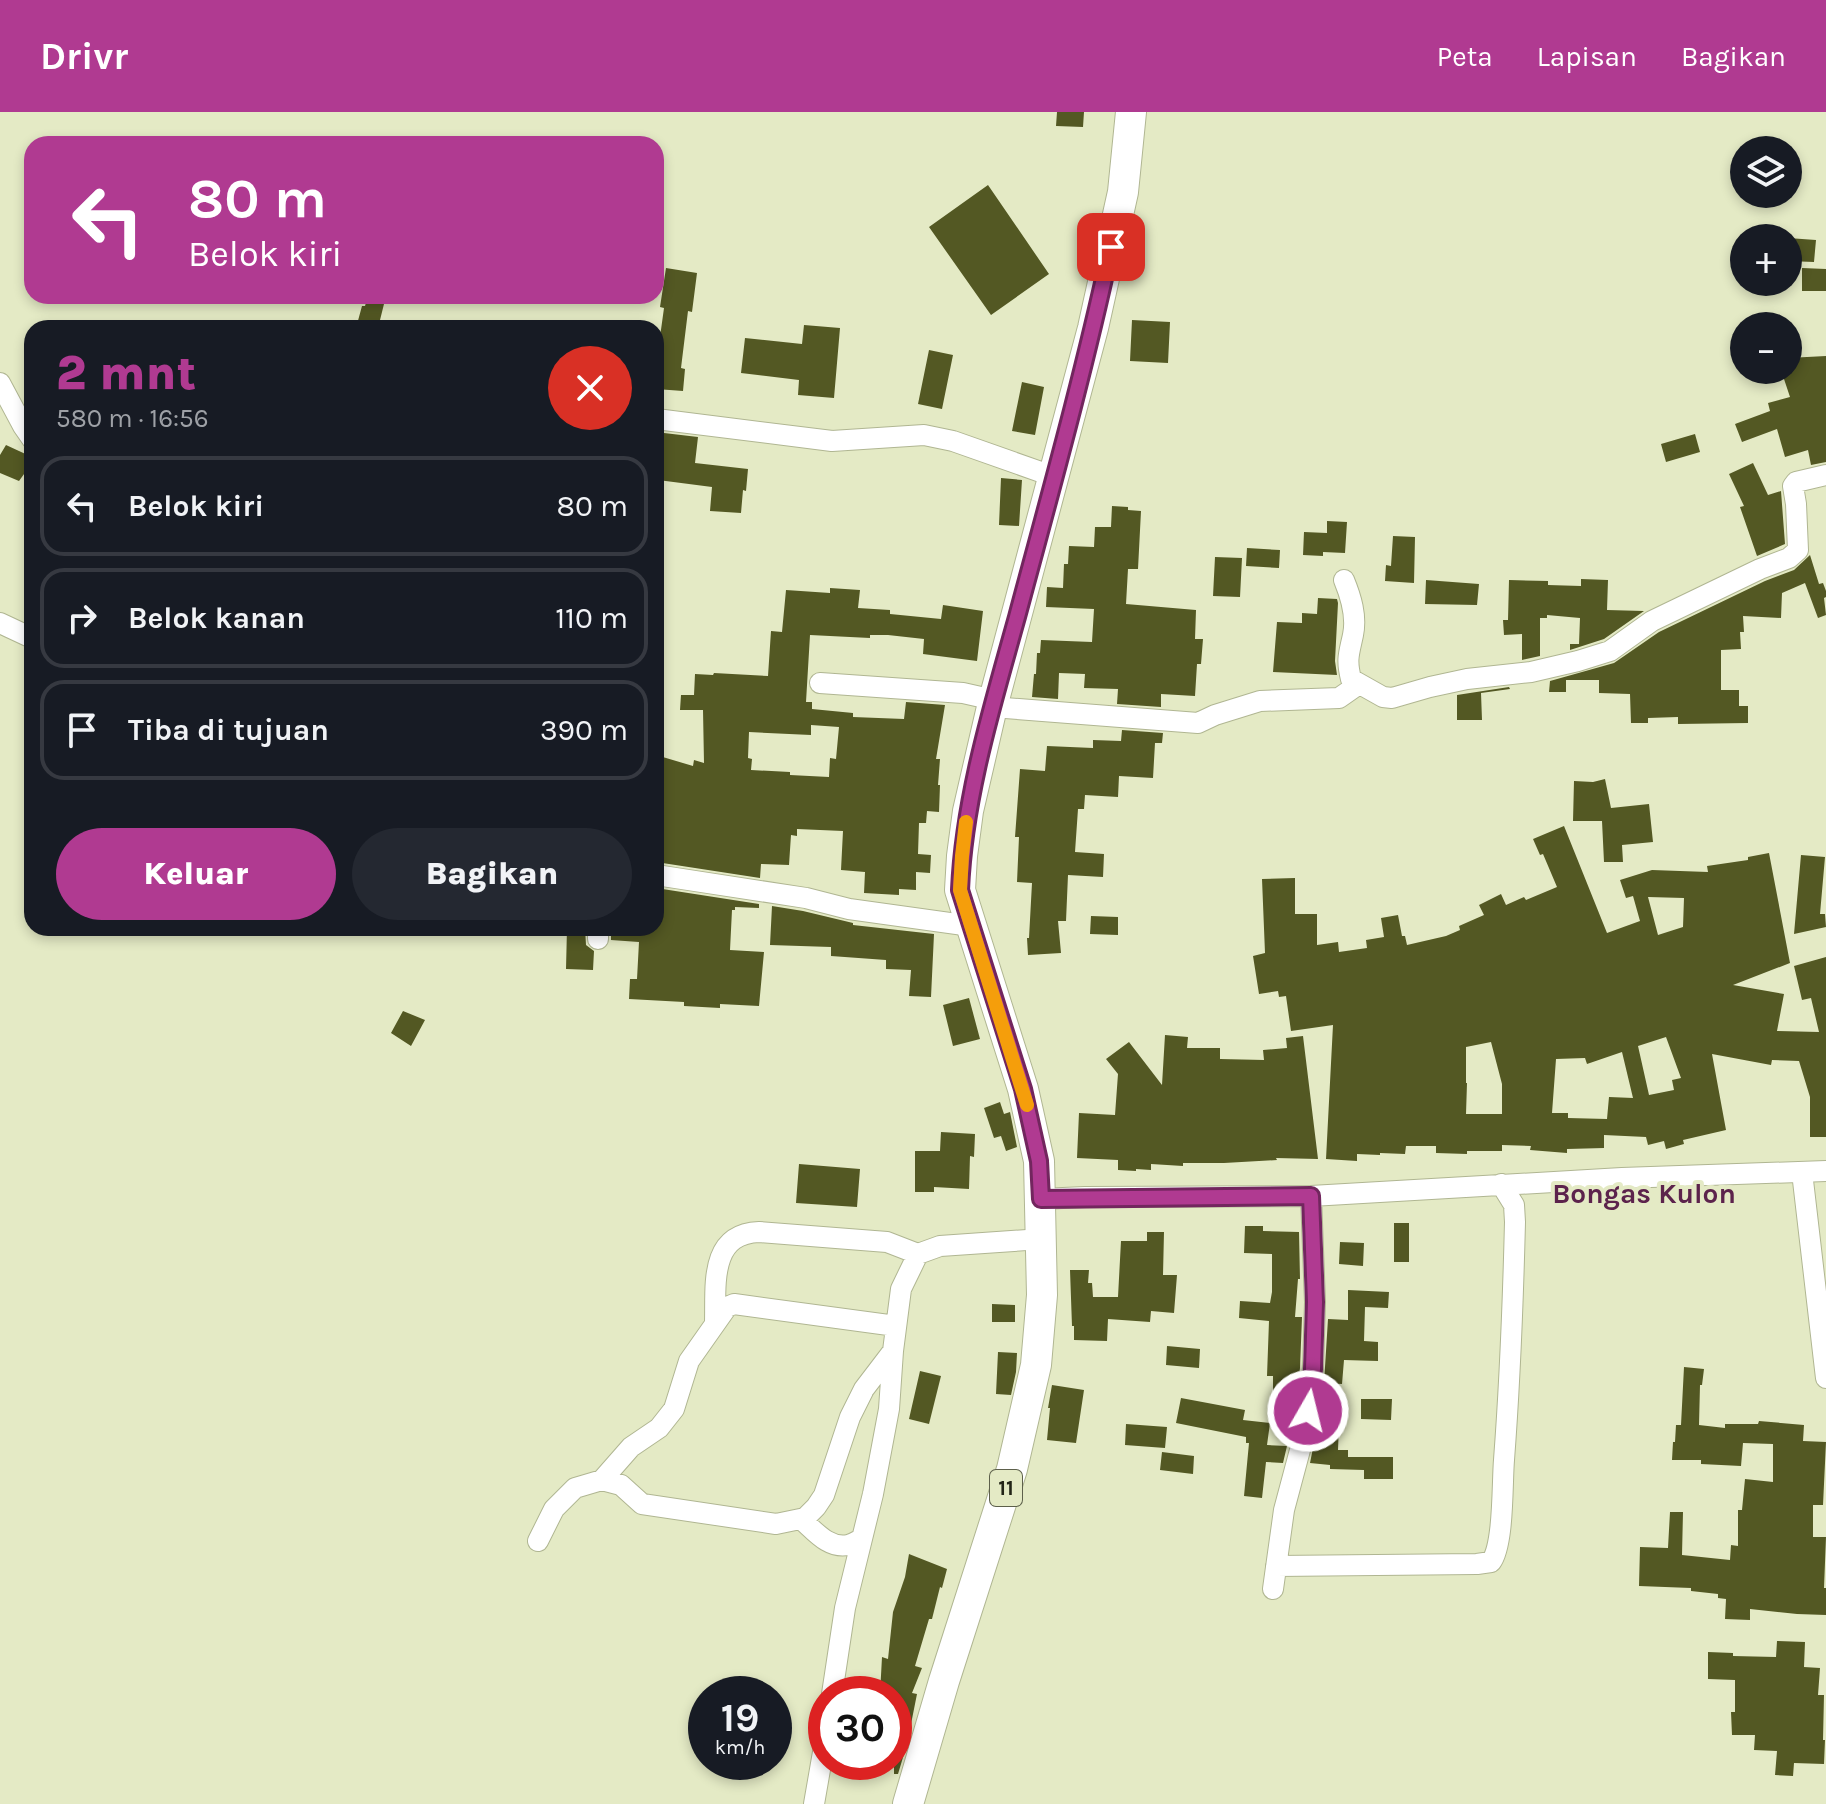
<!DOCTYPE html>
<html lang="id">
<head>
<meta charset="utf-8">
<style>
  :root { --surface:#171b24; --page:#242831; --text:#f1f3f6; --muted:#9ea1a6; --line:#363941; --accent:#b03a91 }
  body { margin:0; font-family:Karla,sans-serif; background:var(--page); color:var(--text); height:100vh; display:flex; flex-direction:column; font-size:30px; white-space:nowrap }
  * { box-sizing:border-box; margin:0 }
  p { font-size:26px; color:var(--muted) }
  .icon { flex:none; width:44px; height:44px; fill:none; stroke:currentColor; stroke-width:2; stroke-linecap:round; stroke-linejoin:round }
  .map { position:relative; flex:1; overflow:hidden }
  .details { position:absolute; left:24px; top:208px; width:640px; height:616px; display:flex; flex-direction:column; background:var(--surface); border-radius:24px; box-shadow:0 4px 12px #0003 }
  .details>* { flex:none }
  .guide { position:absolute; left:24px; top:24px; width:640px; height:168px; border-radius:24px; box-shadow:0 4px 12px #0003; background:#b03a91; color:#fff; overflow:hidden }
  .controls { position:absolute; left:1730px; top:24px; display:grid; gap:16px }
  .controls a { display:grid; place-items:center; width:72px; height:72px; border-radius:50%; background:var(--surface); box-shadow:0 4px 12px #0003; font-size:40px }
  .speed { position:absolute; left:688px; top:1564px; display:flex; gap:16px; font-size:40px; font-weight:700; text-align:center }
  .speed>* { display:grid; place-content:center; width:104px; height:104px; border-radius:50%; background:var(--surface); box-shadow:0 4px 12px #0003; line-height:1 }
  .speed small { font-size:20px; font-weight:400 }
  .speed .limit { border:12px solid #d22; background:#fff; color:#111 }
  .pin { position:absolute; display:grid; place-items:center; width:68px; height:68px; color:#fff; margin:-34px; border-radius:16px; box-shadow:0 4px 12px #0006 }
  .me { position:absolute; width:88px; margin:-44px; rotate:8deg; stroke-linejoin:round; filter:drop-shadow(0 0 6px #0008) }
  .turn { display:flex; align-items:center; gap:28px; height:168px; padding:0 32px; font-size:36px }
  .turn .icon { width:104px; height:104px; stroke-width:2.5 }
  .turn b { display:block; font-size:56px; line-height:68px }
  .round { display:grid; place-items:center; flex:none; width:84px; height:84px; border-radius:42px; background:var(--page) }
  .head { display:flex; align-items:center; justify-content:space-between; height:136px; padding:0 32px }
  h1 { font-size:48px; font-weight:800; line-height:60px; color:var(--accent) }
  .cta { display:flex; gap:16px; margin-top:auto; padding:16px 32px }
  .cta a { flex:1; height:92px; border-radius:48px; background:var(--accent); color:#fff; font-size:32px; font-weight:800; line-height:92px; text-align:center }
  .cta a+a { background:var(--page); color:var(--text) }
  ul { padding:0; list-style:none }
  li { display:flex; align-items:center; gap:24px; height:100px; margin:0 16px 12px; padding:0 16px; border:4px solid var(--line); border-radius:24px }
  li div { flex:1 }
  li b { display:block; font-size:30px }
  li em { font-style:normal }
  header { display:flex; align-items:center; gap:48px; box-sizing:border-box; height:112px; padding:0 40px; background:var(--accent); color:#fff }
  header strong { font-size:38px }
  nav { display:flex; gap:44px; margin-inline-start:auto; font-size:28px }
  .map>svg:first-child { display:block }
  .building { fill:#535823; fill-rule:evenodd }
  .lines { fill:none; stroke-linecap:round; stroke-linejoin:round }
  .minor-casing { stroke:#b0b692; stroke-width:22 }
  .highway-casing { stroke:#b0b692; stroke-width:32 }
  .minor { stroke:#fff; stroke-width:20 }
  .highway { stroke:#fff; stroke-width:30 }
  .route-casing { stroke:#72265e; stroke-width:20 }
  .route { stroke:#b03a91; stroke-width:14 }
  .slow { stroke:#f59e0b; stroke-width:14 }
  .labels { text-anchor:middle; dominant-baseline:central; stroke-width:8; stroke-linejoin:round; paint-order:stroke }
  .shield { fill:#e4eac5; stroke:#5d604b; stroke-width:2 }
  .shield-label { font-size:22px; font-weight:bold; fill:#232517 }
  .quarter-label { font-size:28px; font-weight:bold; fill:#5c234c; stroke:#e4eac5 }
</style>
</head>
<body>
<header>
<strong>Drivr</strong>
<nav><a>Peta</a><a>Lapisan</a><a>Bagikan</a></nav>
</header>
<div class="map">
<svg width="1826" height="1692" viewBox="0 0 1826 1692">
  <rect width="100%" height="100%" fill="#e4eac5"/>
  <path class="building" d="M1057,0H1084L1083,15L1056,14Z
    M988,73L1049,162L991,203L929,115Z
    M1788,126L1816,128L1814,150L1788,149Z
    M666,156L697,161L692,200L688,199L681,256L685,257L683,279L656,277V254L664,196L660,195Z
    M1802,156L1826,157V179H1802Z
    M368,184H386L378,216H356L362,194H365Z
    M1132,208L1170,210L1168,251L1130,249Z
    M804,213L840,216L834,286L798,283L799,268L741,261L745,226L802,232Z
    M929,238L953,243L942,297L918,292Z
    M1826,244V350L1811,353L1808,338L1785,345L1777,317L1742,330L1735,312L1770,299L1768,291L1790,285L1781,258H1788V246Z
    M1022,270L1044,275L1035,323L1012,319Z
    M664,321L698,325L695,351L748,357L746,379L743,378L741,401L710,399L712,375L658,368Z
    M1695,322L1700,340L1666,350L1661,332Z
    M6,333L32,345V351L19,369L0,361V343Z
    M1753,351L1768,383L1781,379L1785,432L1757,444L1740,395L1744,394L1729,362Z
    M1001,366L1022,368L1019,414L999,413Z
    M1112,394L1128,395V398L1141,399L1138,457H1128L1126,492L1196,498L1195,527H1203L1201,552H1197L1195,584L1161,582V595L1117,592L1118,577L1084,576L1085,562L1059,561L1058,587L1032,585L1034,562H1036L1037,541H1040L1041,528L1092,530L1094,497L1046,495L1047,475L1063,476L1064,452H1068L1069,434L1094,435L1095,415H1111Z
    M1327,409L1347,410L1345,441L1323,440V444L1303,443L1304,420L1327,421Z
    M1393,424L1415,425L1414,471L1385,469L1386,453L1391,454Z
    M1247,436L1280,438L1279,456L1246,454Z
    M1810,443L1819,472L1823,471L1826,479V485L1824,486L1826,503L1818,506L1805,471L1782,481L1781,506L1743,504L1744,520H1740L1741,537L1721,538V578H1739V594H1748V611L1678,612V605L1648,606V611H1631L1630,582L1599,581V568H1566V580H1549L1550,569L1614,551L1659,520L1765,469L1794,458Z
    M1215,445L1242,446L1240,485L1213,484Z
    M1581,467L1608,468L1607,498L1644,499L1604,527L1570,538V532H1579L1580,506L1547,503V506H1540V544L1522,548V522L1504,523L1503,508H1508L1509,468L1548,469V473L1581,474Z
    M1426,468L1479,472L1477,493L1425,492Z
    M830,476L860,478L858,496L890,498V502L941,507L943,493L983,499L977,549L923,542L924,527L888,523H870V526L810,523L806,590H812V597L853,601V605L904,607L906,590L945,593L936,647H940L938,673H940L939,700L927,699L926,711H919L918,742L931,743L930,761L916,760V778L899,777V783L864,781L865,760L841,758L843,719L797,717V724L791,723L789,753L761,752L760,766L656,750V643L693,654L694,648L704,651L703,598H680L681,583H694L695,562L713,563L714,561L768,564L771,519L782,520L786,478L830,481ZM811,613L839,615L836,647L830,646L829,665L790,663V660L751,658L752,647L748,646L749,620L811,623Z
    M1318,486L1337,487L1338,491L1335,549L1337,563L1273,560L1277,510L1302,511V501L1317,502Z
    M1509,575L1510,577L1481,581L1482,608H1457V583Z
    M1122,618L1163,621L1162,631H1155L1153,666L1119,664L1118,685L1085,683L1084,697H1078L1075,740L1104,742L1103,765L1068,763L1066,809H1058L1061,841L1028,843L1027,826H1029L1032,771L1017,770L1019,725H1015L1020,657L1045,659L1047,634L1093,636V628L1121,629Z
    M1605,667L1611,696L1649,692L1653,730L1622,733L1623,750H1604L1602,709H1573L1574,669L1593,670Z
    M1564,714L1607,821L1640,809L1633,784L1626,786L1620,768L1652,758L1708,760L1707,754L1748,748V745L1769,741L1790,851L1733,873L1784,882L1777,919L1819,920L1811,886L1802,888L1794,854L1826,845V1025H1810V985L1799,949L1772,948L1771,953L1712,942L1726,1018L1683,1028L1684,1032L1666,1037L1664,1029L1648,1033L1646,1025L1604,1023V1036L1567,1037V1041L1530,1038L1531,1034L1502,1033V1039H1467V1042L1436,1041V1034H1406L1405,1042L1380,1041V1043L1357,1042V1049L1326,1047L1333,913L1291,919L1286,884L1279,885L1278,879L1259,882L1253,844L1265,841L1262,767L1295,766V802H1317V833L1338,830L1339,840L1367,836L1366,828L1384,825L1381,806L1398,803L1402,824H1405L1407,833L1446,824L1460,818L1459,814L1484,803L1479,793L1501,782L1506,793L1524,785L1526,788L1557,775L1543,742L1540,743L1533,727ZM1648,785L1684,786L1683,815L1658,823ZM1666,925L1681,966L1672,968L1674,978L1649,983L1638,934ZM1491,930L1502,972V1002H1466L1467,971H1466V935ZM1622,940L1633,986L1609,985L1607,1007L1568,1006V1001H1552L1556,947L1585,946L1587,952Z
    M1801,743L1825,745L1820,802H1825L1826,815L1794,822Z
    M656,776L759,792V796L735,795V798H732L730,838L764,840L759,894L720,892V896L684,894V890L629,887L630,867H637L639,830L611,828V816H656Z
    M772,794L803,799L853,811V813L934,822L931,885L909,884L911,858L886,857V848L831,844V835L770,833Z
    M1091,804L1118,805V823L1090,822Z
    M567,816H585L586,833L594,839L593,858L566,857Z
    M969,886L980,927L953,934L943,893Z
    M403,899L425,908L411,934L391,921Z
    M1165,923L1188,925L1187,936H1220V947L1264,948L1263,938L1287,936L1286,926L1303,924L1318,1047L1276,1046L1277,1048L1224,1051H1183V1054L1151,1052V1058L1136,1057V1059L1118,1058V1048L1077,1046L1079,1001L1115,1003L1118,962L1106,947L1129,930L1162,973Z
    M1000,990L1004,1002L1010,1000L1017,1035L1006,1039L1001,1024L994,1026L984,996Z
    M941,1020L975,1022L974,1045L970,1044L969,1077L934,1075V1080H915V1039H940Z
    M799,1052L860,1057L857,1095L796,1091Z
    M1394,1111H1409V1150H1394Z
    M1245,1114H1263V1119L1299,1120L1300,1167H1298L1295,1205H1302L1300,1256L1298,1270H1296L1295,1285L1273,1284V1264H1267L1269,1209L1239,1206L1240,1189L1270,1191L1272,1180V1142L1244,1141Z
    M1147,1120H1164L1163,1163H1177L1174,1201L1151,1199L1150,1210L1108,1207L1107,1229L1074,1228V1214H1072L1070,1158H1089L1088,1171H1092L1093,1185H1118L1121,1129H1147Z
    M1340,1130L1364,1131L1363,1154L1339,1152Z
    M1348,1178L1389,1180L1388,1196L1365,1195L1364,1229L1378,1230V1249L1344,1248L1342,1272L1324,1271L1328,1207L1348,1208Z
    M992,1192L1015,1193V1210H992Z
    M1167,1234L1200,1237L1199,1256L1166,1253Z
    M998,1240L1017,1241L1016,1260L1011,1283L996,1282Z
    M1684,1255L1704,1257L1702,1273H1700L1699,1313L1725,1316V1312H1758L1759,1309L1804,1313L1803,1329L1826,1330L1823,1393H1813V1425H1826L1824,1476H1826V1503L1797,1502L1750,1497V1508L1725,1507L1726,1487L1718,1486V1482L1691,1479V1476L1639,1474L1640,1435L1668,1436L1670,1400H1683L1682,1443L1730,1448L1731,1433L1738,1434V1398H1742L1745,1367L1773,1370V1332L1743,1331L1741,1354L1701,1352V1348H1672L1673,1330H1675L1676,1313H1681Z
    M920,1259L941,1264L929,1312L909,1307Z
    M1052,1273L1084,1278L1076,1331L1047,1328L1050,1296H1048Z
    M1181,1286L1245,1298L1243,1308L1270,1311L1267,1333L1287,1334L1283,1351L1266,1350L1262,1386L1244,1384L1249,1331H1246V1325L1176,1311Z
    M1361,1287H1392L1391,1308L1361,1307Z
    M1318,1311L1339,1312L1338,1338H1348V1345H1393V1367H1364V1358L1330,1357V1353L1310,1351Z
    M1126,1312L1167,1315L1165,1336L1125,1333Z
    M1162,1340L1194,1344L1193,1362L1160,1358Z
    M909,1442L947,1457L942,1476L940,1475L932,1507H929L915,1554L922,1556L912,1581L917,1582L907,1632L898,1662H894V1582H880L882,1545L888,1547L893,1500L905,1465Z
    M1777,1529L1805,1530L1804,1555L1820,1556L1818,1583H1824L1823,1628H1825L1824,1652L1794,1651L1793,1664L1775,1663L1777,1639L1754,1638L1755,1623H1732L1731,1600H1735V1568L1708,1567V1540L1733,1541V1544L1776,1545Z"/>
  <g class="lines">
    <defs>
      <path id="minor" d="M0,271L23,314L32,327
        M656,307L832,329L924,323L953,329L1055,365
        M1344,468C1351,485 1357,504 1353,523C1349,542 1346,547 1351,567L1383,585L1392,586L1430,575L1467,567L1531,560L1578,549L1610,539L1652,509L1760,457L1789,446L1798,438L1796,392L1793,374L1796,370L1826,363
        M0,511L32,526
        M820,571L963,581L994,588
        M992,595L1198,611L1215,603L1260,589L1339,586L1359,572
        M656,763L806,786L849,797L971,814
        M598,827V816
        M1802,1060L1826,1266
        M1041,1087L1085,1085L1311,1084L1622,1066L1826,1059
        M715,1210C716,1173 709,1122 759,1120L887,1130L918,1142
        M602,1368L631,1335L659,1316L674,1297L689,1249L727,1195L734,1192L896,1214
        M801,1407C814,1418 828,1437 848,1433C853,1432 857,1429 861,1427
        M538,1429L554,1397L575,1376L602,1368L621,1373L642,1392L776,1412L805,1406L816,1395L824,1383L850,1305L864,1277L893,1239
        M1276,1454L1477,1452L1491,1450C1504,1433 1502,1371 1504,1348C1510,1269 1513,1190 1515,1110L1514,1093L1501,1072
        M1273,1477L1284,1398L1300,1338L1313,1257L1315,1190L1311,1084
        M832,1582L845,1496L873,1382L889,1297L893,1239L901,1177L918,1142L940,1134L1042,1127
        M814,1692L826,1623"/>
      <path id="highway" d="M908,1692L944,1569L1012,1357L1036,1253L1042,1183L1039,1049L1023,977L960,778L962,744L968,699L992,595L1093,216L1123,80L1131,0"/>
    </defs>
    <use href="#minor" class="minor-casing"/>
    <use href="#highway" class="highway-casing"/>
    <use href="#minor" class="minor"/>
    <use href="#highway" class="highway"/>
  </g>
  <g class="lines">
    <defs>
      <path id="route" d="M1111,135C1084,260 1050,382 1017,505C992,595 964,685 960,778L1023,977L1039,1049L1041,1087L1311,1084L1315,1190L1313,1257L1308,1299"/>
    </defs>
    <use href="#route" class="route-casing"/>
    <use href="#route" class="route"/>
    <path class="slow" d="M966,710L962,744L960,778L1027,993"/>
  </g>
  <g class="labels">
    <rect class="shield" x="990" y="1358" width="32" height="36" rx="6"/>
    <g class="shield-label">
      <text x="1006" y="1376">11</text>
    </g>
    <g class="quarter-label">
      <text x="1644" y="1081">Bongas Kulon</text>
    </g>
  </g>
</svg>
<div class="controls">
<a><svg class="icon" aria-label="layers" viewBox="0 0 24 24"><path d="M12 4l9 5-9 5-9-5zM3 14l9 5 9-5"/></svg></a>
<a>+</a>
<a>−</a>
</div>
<div class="speed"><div>19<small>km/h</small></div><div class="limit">30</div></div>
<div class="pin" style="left:1111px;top:135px;background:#d93025"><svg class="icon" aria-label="arrive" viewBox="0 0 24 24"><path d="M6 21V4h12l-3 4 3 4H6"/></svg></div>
<svg class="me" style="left:1308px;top:1299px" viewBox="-20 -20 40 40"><circle r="17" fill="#b03a91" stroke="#fff" stroke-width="3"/><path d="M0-11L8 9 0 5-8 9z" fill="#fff"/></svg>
<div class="guide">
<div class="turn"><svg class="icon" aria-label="left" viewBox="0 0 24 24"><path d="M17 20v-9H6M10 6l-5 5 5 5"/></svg><div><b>80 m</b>Belok kiri</div></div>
</div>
<section class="details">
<div class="head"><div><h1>2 mnt</h1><p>580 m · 16:56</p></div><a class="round" style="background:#d93025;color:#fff"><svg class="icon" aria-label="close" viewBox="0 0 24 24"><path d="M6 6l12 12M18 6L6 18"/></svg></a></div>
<ul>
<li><svg class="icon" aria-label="left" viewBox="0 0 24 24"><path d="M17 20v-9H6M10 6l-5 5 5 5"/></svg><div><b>Belok kiri</b></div><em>80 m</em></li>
<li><svg class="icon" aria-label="right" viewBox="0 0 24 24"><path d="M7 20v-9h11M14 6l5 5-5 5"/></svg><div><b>Belok kanan</b></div><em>110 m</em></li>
<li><svg class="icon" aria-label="arrive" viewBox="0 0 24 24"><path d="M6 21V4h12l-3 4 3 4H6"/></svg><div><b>Tiba di tujuan</b></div><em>390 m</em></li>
</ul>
<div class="cta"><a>Keluar</a><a>Bagikan</a></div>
</section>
</div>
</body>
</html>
